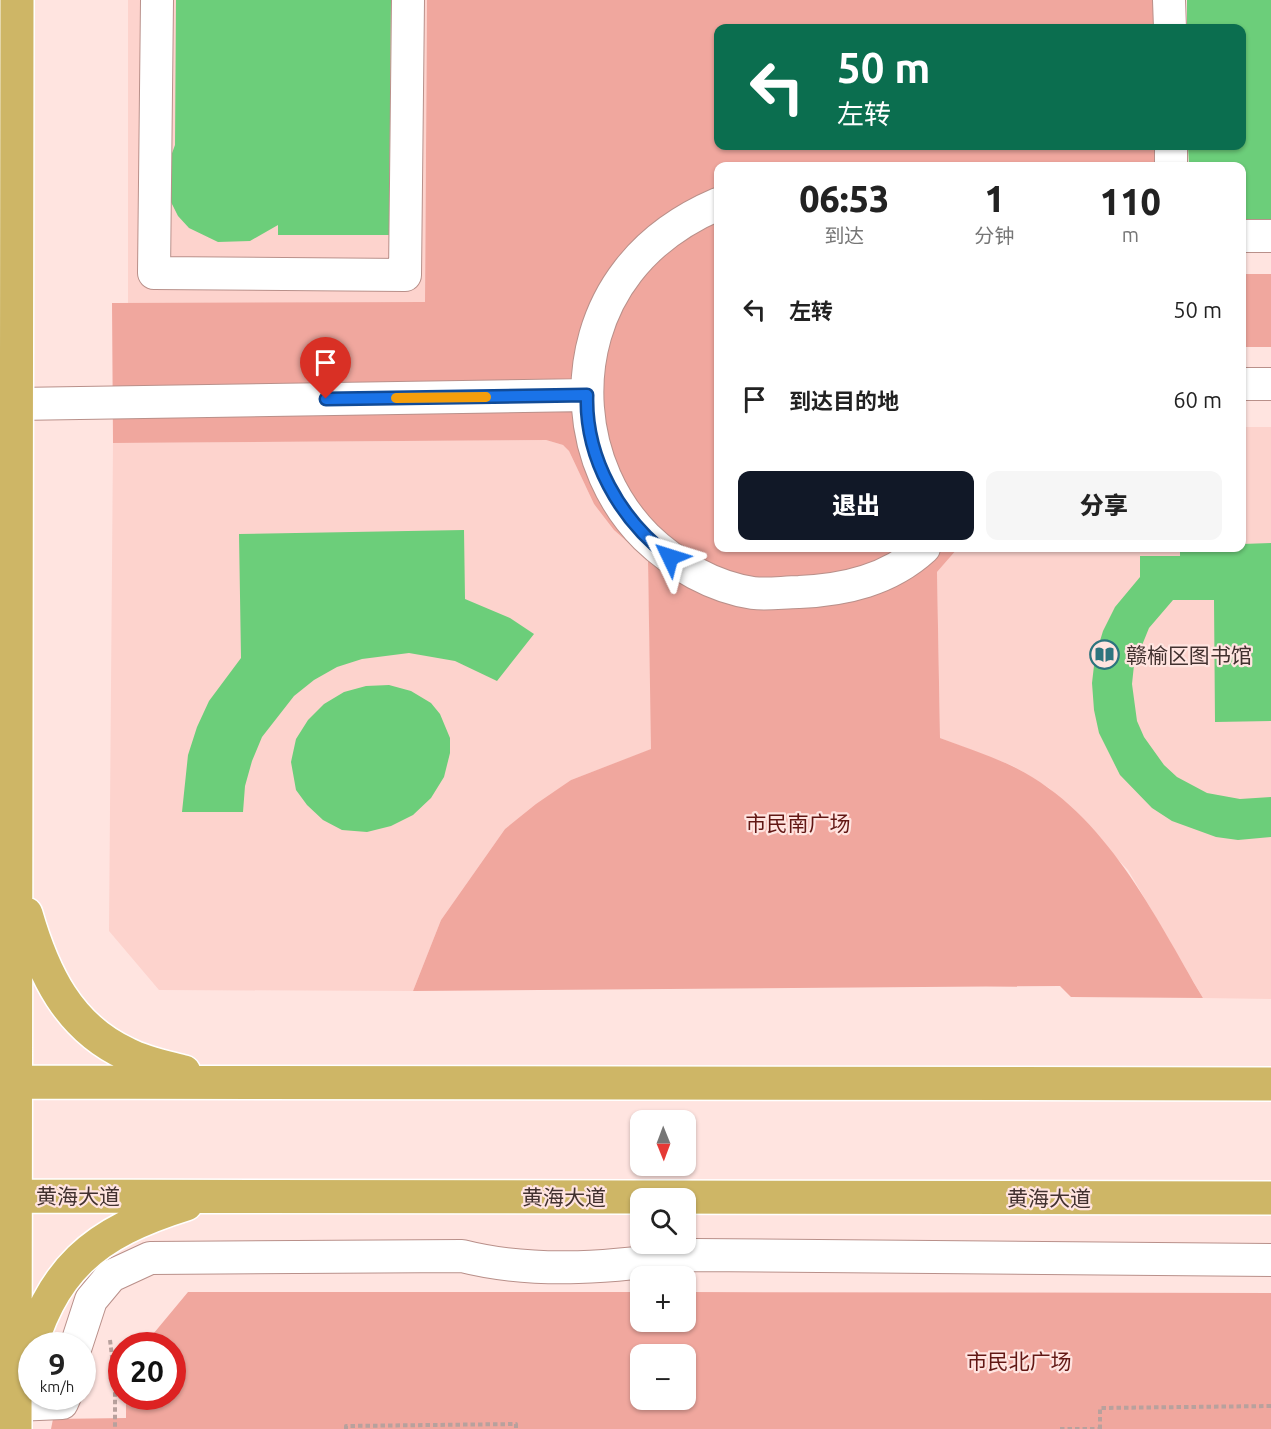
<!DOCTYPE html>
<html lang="zh">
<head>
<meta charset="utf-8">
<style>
  :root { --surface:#fff; --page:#f6f6f6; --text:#222; --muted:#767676; --accent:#111827 }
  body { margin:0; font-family:Ubuntu,"Noto Sans SC",sans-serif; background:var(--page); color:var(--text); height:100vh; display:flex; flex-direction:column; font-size:22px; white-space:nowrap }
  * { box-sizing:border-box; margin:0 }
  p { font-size:20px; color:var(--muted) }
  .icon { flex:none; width:33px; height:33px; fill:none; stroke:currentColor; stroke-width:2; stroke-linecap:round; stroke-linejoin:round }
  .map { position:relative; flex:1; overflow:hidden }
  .drawer { position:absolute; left:714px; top:162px; width:532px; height:390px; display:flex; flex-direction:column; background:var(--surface); border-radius:12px; box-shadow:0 2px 4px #0004 }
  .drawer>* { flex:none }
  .banner { position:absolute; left:714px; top:24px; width:532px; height:126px; border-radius:12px; box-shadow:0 2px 4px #0004; background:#0b6e4f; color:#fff; overflow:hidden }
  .needle { width:39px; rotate:179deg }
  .tools { position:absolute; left:630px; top:1110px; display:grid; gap:12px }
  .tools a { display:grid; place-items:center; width:66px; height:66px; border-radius:12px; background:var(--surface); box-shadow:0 2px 4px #0004; font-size:30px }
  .speed { position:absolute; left:18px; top:1332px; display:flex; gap:12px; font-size:30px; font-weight:700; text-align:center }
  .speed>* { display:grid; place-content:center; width:78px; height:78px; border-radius:50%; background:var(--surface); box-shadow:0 2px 4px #0004; line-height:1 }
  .speed small { font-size:15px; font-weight:400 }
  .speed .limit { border:9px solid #d22; background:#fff; color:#111 }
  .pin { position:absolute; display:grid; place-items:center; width:51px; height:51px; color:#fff; margin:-62px -26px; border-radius:50% 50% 50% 0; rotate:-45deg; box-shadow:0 0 6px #0007 }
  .pin .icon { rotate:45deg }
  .me { position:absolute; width:66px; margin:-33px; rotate:311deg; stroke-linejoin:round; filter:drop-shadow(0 0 4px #0008) }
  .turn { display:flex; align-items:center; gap:21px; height:126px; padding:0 24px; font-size:27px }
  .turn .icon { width:78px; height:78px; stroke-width:2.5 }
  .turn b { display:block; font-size:42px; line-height:51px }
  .eta { display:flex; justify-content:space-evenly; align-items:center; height:102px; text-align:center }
  .eta b { font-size:36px; font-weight:800; line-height:42px }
  .primary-button { display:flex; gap:12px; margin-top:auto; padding:12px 24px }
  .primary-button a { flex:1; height:69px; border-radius:12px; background:var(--accent); color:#fff; font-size:24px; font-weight:800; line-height:69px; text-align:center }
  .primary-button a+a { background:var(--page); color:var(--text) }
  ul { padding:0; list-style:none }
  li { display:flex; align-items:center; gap:18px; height:90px; padding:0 24px }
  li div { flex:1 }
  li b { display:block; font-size:22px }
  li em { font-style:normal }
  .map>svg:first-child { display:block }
  .built { fill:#fdd3cd }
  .green { fill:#f0a79e; fill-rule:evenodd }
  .building { fill:#6cce7a }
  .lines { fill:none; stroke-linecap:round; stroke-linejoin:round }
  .minor-casing { stroke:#b9908a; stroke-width:34 }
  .major-casing { stroke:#fff; stroke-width:36 }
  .path { stroke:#b8a19d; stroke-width:4; stroke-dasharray:4.5 3; stroke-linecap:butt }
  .minor { stroke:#fff; stroke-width:32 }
  .major { stroke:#ceb666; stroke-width:33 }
  .route-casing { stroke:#114b97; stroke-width:15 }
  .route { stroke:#1a73e8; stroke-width:10 }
  .slow { stroke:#f59e0b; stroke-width:10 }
  .labels { text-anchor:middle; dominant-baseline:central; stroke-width:4.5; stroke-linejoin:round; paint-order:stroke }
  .poi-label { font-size:21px; fill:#42312f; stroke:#ffe4e0; text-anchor:start }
  .park-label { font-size:21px; fill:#621714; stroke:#ffe4e0 }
  .street-label { font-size:21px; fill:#42312f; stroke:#ffe4e0 }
</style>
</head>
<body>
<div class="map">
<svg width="1271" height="1429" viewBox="0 0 1271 1429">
  <rect width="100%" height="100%" fill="#ffe4e0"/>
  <path class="built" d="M128,0H427L425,302L128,304Z
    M1242,427H1271V999L1203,998L1128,870L1049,788L1013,766L940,738L937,572L958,548H1242Z
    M546,440L563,445L569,451L594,504L648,560L652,749L571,780L505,829L441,920L413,991L159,990L109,931L113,443Z"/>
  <path class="green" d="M427,0H1153L1154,28H718V146H1154V166H718V548H958L937,572L940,738C964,747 989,755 1012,766C1105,811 1153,913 1203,998L1071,997L1060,986L413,991L441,920L505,829L536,804L571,780L651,749L648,560L614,530L594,504L569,451L563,445L546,440L113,443L112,303L425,302Z
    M1242,274H1271V347H1242Z
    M188,1292H640V1322H686V1292L1271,1293V1429H51L53,1419L126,1418V1397L172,1396V1346L144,1345ZM640,1354H686V1400H640Z"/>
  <path class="building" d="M176,0H391L389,235H278V225L250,241L218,242L189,228L178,216L171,202L167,167L175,145Z
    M1187,0H1271V220L1242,221V166H1189L1188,146H1242V28H1187Z
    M464,530L465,599L510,618L534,634L497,681L455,661L409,653L362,659L337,667L314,680L294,696L262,737L252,761L245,786L243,812H182L188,755L197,727L209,701L241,658L239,534Z
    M1271,543V721L1215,722L1214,600H1173L1149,628L1134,665L1132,684L1137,721L1144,737L1164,765L1177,777L1207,793L1240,799L1271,797V837L1238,840L1216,837L1172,821L1152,808L1120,775L1099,733L1094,710L1092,683L1095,657L1103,631L1115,607L1140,577V556H1180V548H1242V544Z
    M389,685L411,691L431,703L440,714L450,738V753L444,777L431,798L413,815L391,826L367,832L342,830L323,820L307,805L296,790L291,762L296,739L308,720L324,704L344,692L366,686Z"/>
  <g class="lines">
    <defs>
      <path id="minor" d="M157,0L154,273L405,275L408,0
        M1169,0L1170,28
        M1171,146V166
        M718,204C683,219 652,240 628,271C567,349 576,467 646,537C675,565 713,587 753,593C768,595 784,592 799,592C845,590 889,580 924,548
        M1242,236H1271
        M1242,384H1271
        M16,404L587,395
        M76,1346L91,1300L111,1276L150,1258L462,1256C537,1275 619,1267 695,1255L1271,1260
        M15,1405L62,1403L65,1396"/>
      <path id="major" d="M26,914C43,973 68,1027 127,1054C144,1063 165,1067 184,1072
        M0,1082L1271,1084
        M0,1196L1271,1198
        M25,1365C50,1269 93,1233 186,1204
        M15,1429L17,0"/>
    </defs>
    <use href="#minor" class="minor-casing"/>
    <use href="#major" class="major-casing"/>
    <path class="path" d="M110,1340L115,1382V1429
      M346,1429V1426L516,1424V1429
      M1060,1429H1100
      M1100,1429V1408L1271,1406"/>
    <use href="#minor" class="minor"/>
    <use href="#major" class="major"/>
  </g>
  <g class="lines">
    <defs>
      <path id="route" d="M326,399L587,395C585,458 620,520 670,557"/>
    </defs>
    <use href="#route" class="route-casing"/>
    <use href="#route" class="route"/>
    <path class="slow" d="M396,398L486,397"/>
  </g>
  <defs>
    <symbol id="library-ring" viewBox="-11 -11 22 22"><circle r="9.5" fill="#ffe4e0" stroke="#2c747e" stroke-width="1.5"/><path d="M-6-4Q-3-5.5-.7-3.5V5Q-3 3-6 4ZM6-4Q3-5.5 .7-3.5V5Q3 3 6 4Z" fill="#2c747e"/></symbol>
  </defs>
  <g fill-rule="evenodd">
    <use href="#library-ring" x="1088" y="638" width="33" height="33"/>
  </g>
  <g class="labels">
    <g class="poi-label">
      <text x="1126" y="655">赣榆区图书馆</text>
    </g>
    <g class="park-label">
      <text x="798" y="823">市民南广场</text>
      <text x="1019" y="1361">市民北广场</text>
    </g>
    <g class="street-label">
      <text x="78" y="1196">黄海大道</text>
      <text x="564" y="1197">黄海大道</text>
      <text x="1049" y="1198">黄海大道</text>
    </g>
  </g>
</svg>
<div class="tools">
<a><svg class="needle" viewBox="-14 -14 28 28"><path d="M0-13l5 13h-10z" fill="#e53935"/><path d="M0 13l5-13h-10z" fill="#767676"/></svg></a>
<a><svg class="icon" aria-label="search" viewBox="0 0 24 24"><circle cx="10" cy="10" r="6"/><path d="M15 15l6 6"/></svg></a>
<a>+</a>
<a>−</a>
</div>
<div class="speed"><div>9<small>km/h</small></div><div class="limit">20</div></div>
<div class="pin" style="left:326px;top:399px;background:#d93025"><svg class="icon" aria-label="arrive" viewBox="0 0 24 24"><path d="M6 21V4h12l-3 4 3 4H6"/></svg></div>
<svg class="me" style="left:670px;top:557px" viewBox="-20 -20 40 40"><path d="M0-17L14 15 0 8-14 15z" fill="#1a73e8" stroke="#fff" stroke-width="4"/></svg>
<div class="banner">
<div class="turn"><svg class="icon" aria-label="left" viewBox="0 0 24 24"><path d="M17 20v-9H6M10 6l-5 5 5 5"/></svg><div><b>50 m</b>左转</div></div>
</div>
<section class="drawer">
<div class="eta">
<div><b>06:53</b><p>到达</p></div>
<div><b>1</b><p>分钟</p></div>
<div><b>110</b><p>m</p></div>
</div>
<ul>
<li><svg class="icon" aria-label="left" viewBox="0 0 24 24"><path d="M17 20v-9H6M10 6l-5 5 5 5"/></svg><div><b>左转</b></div><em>50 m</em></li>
<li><svg class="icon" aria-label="arrive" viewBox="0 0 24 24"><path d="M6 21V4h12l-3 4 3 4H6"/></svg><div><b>到达目的地</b></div><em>60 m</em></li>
</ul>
<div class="primary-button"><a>退出</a><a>分享</a></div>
</section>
</div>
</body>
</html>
